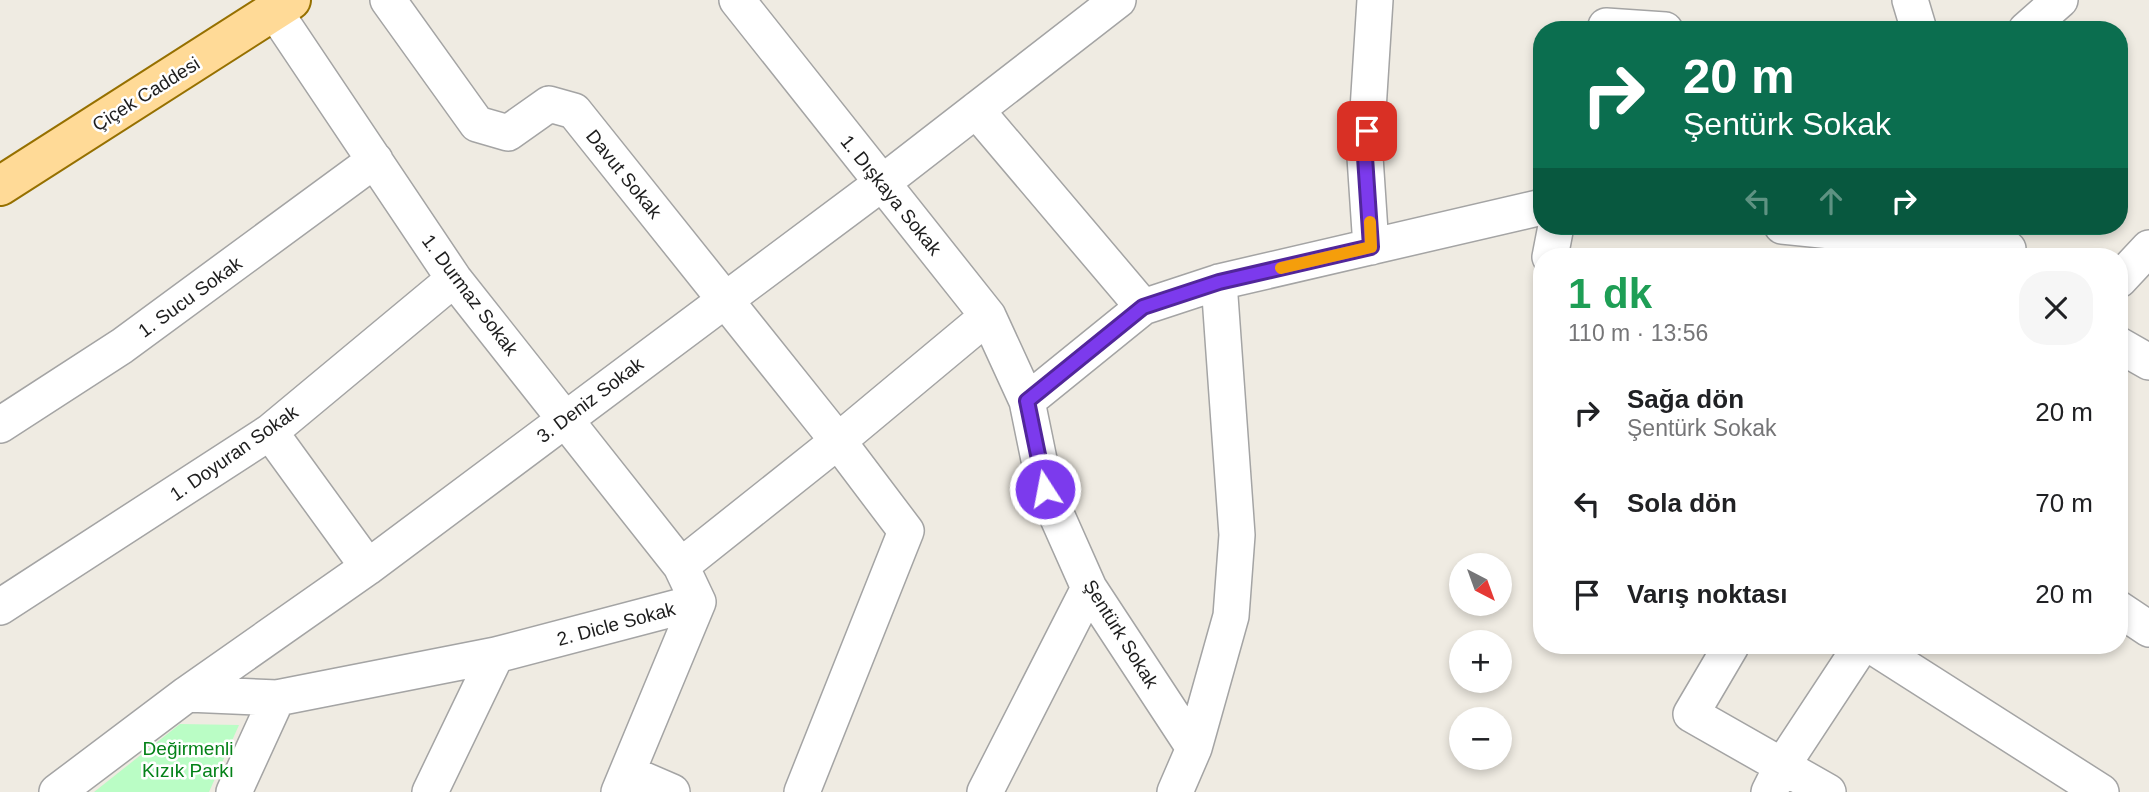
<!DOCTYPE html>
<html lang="tr">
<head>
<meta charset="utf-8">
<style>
  :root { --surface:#fff; --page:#f6f6f6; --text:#202124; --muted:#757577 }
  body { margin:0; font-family:Helvetica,sans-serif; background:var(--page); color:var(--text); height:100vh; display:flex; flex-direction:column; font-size:26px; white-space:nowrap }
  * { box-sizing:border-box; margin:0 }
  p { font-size:23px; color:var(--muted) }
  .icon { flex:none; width:38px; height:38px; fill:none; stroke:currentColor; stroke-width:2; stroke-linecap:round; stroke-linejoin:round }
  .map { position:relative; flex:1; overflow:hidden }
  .details { position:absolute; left:1533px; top:248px; width:595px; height:406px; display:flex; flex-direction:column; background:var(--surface); border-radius:28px; box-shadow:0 4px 10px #0003 }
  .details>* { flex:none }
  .banner { position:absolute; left:1533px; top:21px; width:595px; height:214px; border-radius:28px; box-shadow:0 4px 10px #0003; background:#0b6e4f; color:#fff; overflow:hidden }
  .needle { width:46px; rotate:139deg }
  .buttons { position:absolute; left:1449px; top:553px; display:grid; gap:14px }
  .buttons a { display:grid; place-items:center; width:63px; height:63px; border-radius:50%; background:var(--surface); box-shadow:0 4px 10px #0003; font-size:35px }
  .pin { position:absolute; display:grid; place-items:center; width:60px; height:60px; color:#fff; margin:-30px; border-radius:14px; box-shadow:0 4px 10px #0006 }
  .me { position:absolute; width:77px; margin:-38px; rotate:349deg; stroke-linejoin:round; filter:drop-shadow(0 0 5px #0008) }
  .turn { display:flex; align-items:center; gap:24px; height:147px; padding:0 35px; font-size:32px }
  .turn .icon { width:91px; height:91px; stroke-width:2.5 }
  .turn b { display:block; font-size:49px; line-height:60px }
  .lanes { display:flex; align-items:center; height:66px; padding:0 35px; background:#0003; justify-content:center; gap:35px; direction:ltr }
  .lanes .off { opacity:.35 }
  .round { display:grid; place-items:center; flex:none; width:74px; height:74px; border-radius:28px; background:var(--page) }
  .overview { display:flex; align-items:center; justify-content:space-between; height:119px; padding:0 35px }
  h1 { font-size:42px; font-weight:800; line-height:52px; color:#1e9e55 }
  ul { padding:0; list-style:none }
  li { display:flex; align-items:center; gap:21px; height:91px; padding:0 35px }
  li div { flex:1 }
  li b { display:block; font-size:26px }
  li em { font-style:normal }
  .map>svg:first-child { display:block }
  .park { fill:#bafdc5 }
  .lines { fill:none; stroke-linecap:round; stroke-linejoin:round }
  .minor-casing { stroke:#a4a4a4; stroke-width:38 }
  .major-casing { stroke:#967000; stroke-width:42 }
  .minor { stroke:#fff; stroke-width:35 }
  .major { stroke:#ffda97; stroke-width:38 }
  .route-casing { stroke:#51269a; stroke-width:18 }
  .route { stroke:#7c3aed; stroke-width:12 }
  .slow { stroke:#f59e0b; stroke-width:12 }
  .labels { text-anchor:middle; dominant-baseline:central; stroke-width:5; stroke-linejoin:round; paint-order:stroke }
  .street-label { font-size:19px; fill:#1d1d1d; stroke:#fff }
  .park-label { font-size:19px; fill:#048218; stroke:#fff }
</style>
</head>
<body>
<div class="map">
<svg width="2149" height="792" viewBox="0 0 2149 792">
  <rect width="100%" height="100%" fill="#efebe2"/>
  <path class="park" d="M180,724L239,725L209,792H94Z"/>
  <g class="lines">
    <defs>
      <path id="minor" d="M388,0L477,124L508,133L549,104L574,111L838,441L906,531L802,792
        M737,0L988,316L1027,401
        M1910,0L1919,30
        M275,12L454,279L681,566
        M1606,26L1665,30
        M2026,30L2060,0
        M976,110L1143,307
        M1782,226L2008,249
        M1371,247L1365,157L1375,0
        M1550,257L1556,226
        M2119,280L2149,248
        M2119,345L2149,362
        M0,425L122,346L375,160
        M270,432L368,567
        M0,607L270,432L454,279
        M2119,609L2149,629
        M1731,646L1691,714L1828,792
        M1872,646L2101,792
        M187,694L277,698L496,655L698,602L681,566L838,441L988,316
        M1194,748L1231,616L1237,535L1219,282
        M628,773L672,792
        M57,792L187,694L368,567L882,183L1118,0
        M234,792L277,698
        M430,792L496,655
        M619,792L698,602
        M985,792L1089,588
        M1175,792L1194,748L1089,588L1045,489L1027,401L1143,307L1219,282L1542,207
        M1769,792L1782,766L1861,646"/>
      <path id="major" d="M0,186L291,0"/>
    </defs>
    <use href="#minor" class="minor-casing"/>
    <use href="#major" class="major-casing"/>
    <use href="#minor" class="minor"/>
    <use href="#major" class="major"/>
  </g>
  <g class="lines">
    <defs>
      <path id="route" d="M1045,489L1027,401L1143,307L1219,282L1371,247L1365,157L1367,131"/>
    </defs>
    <use href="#route" class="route-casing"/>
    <use href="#route" class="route"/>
    <path class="slow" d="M1281,268L1371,247L1370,222"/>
  </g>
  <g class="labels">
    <g class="street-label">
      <text transform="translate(146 94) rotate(-32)">Çiçek Caddesi</text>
      <text transform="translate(624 174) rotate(51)">Davut Sokak</text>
      <text transform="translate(891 195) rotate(51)">1. Dışkaya Sokak</text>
      <text transform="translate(470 295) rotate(53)">1. Durmaz Sokak</text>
      <text transform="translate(190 297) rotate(-36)">1. Sucu Sokak</text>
      <text transform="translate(590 400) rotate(-37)">3. Deniz Sokak</text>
      <text transform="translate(234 453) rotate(-35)">1. Doyuran Sokak</text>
      <text transform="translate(616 624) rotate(-15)">2. Dicle Sokak</text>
      <text transform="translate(1121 634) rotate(58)">Şentürk Sokak</text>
    </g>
    <g class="park-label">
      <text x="188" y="748">Değirmenli<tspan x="188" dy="22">Kızık Parkı</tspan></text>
    </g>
  </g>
</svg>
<div class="buttons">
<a><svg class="needle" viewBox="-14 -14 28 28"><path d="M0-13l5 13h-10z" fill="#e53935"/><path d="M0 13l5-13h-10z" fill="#757577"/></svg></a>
<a>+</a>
<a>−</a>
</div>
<div class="pin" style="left:1367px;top:131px;background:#d93025"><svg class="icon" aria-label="arrive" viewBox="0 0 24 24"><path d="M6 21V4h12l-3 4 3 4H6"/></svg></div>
<svg class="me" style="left:1045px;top:489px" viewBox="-20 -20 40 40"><circle r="17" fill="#7c3aed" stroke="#fff" stroke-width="3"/><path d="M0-11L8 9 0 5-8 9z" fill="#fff"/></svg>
<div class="banner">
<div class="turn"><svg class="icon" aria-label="right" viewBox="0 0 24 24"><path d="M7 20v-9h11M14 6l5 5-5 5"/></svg><div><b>20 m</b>Şentürk Sokak</div></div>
<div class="lanes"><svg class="icon off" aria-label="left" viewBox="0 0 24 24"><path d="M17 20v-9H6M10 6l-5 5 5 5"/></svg><svg class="icon off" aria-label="ahead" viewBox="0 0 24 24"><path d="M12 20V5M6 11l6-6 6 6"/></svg><svg class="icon" aria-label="right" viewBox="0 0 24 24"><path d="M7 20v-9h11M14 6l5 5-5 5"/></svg></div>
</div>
<section class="details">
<div class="overview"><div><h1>1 dk</h1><p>110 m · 13:56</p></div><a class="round"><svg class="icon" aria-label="close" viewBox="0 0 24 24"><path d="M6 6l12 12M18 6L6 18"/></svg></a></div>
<ul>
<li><svg class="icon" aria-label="right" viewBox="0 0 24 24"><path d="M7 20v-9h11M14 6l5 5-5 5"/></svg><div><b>Sağa dön</b><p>Şentürk Sokak</p></div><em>20 m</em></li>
<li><svg class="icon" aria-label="left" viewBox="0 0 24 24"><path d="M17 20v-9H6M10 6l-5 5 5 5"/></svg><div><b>Sola dön</b></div><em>70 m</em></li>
<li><svg class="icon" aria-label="arrive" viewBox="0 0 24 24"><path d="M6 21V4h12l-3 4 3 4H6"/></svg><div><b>Varış noktası</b></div><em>20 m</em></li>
</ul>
</section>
</div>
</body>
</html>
